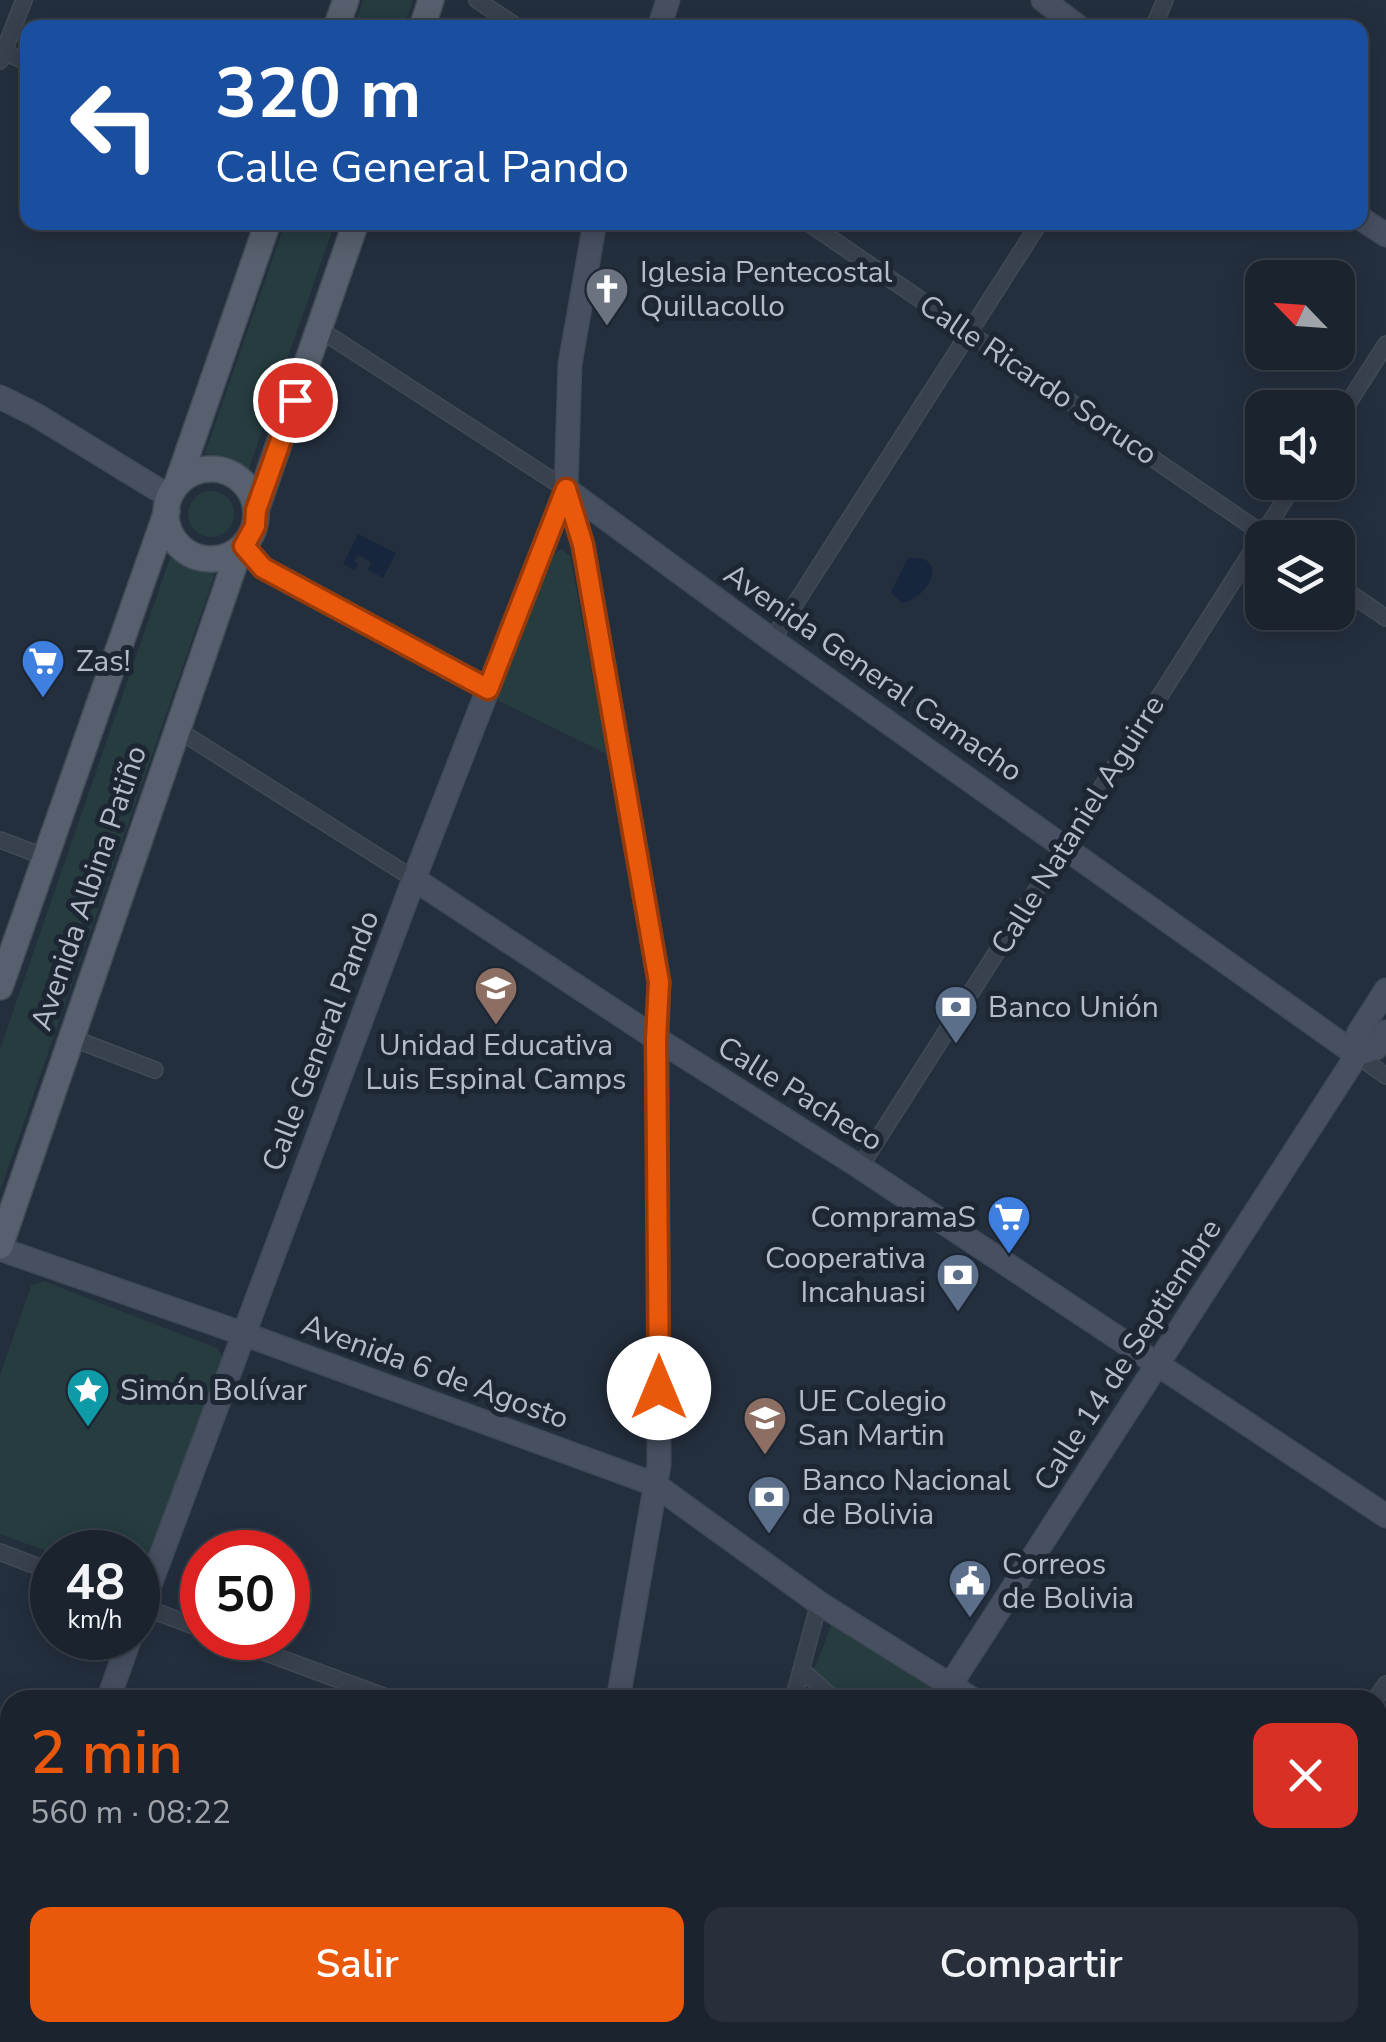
<!DOCTYPE html>
<html lang="es">
<head>
<meta charset="utf-8">
<style>
  :root { --surface:#1b232e; --page:#282f3a; --text:#f1f3f6; --muted:#a0a4aa; --line:#39404a; --accent:#ea580c }
  body { margin:0; font-family:"Nunito Sans",sans-serif; background:var(--page); color:var(--text); height:100vh; display:flex; flex-direction:column; font-size:38px; white-space:nowrap }
  * { box-sizing:border-box; margin:0 }
  p { font-size:32px; color:var(--muted) }
  .icon { flex:none; width:55px; height:55px; fill:none; stroke:currentColor; stroke-width:2; stroke-linecap:round; stroke-linejoin:round }
  .map { position:relative; flex:1; overflow:hidden }
  .sheet { position:absolute; left:0px; top:1690px; width:1388px; height:352px; display:flex; flex-direction:column; background:var(--surface); border-radius:30px 30px 0 0; box-shadow:0 5px 25px #0003,0 0 0 2px var(--line) }
  .sheet>* { flex:none }
  .hud { position:absolute; left:20px; top:20px; width:1348px; height:210px; border-radius:20px; box-shadow:0 5px 25px #0003,0 0 0 2px var(--line); background:#1a4fa0; color:#fff; overflow:hidden }
  .needle { width:65px; rotate:295deg }
  .tools { position:absolute; left:1245px; top:260px; display:grid; gap:20px }
  .tools a { display:grid; place-items:center; width:110px; height:110px; border-radius:20px; background:var(--surface); box-shadow:0 5px 25px #0003,0 0 0 2px var(--line); font-size:50px }
  .speed { position:absolute; left:30px; top:1530px; display:flex; gap:20px; font-size:50px; font-weight:700; text-align:center }
  .speed>* { display:grid; place-content:center; width:130px; height:130px; border-radius:50%; background:var(--surface); box-shadow:0 5px 25px #0003,0 0 0 2px var(--line); line-height:1 }
  .speed small { font-size:25px; font-weight:400 }
  .speed .limit { border:15px solid #d22; background:#fff; color:#111 }
  .pin { position:absolute; display:grid; place-items:center; width:85px; height:85px; color:#fff; margin:-42px; border:5px solid #fff; border-radius:50%; box-shadow:0 2px 10px #0007 }
  .me { position:absolute; width:110px; margin:-55px; rotate:0deg; stroke-linejoin:round; filter:drop-shadow(0 0 8px #0008) }
  .turn { display:flex; align-items:center; gap:35px; height:210px; padding:0 30px; font-size:45px }
  .turn .icon { width:130px; height:130px; stroke-width:2.5 }
  .turn b { display:block; font-size:70px; line-height:85px }
  .round { display:grid; place-items:center; flex:none; width:105px; height:105px; border-radius:20px; background:var(--page) }
  .summary { display:flex; align-items:center; justify-content:space-between; height:170px; padding:0 30px }
  h1 { font-size:60px; font-weight:600; line-height:75px; color:var(--accent) }
  .action { display:flex; gap:20px; margin-top:auto; padding:20px 30px }
  .action a { flex:1; height:115px; border-radius:20px; background:var(--accent); color:#fff; font-size:40px; font-weight:600; line-height:115px; text-align:center }
  .action a+a { background:var(--page); color:var(--text) }
  .map>svg:first-child { display:block }
  .green { fill:#263c3f }
  .water { fill:#17263c }
  .lines { fill:none; stroke-linecap:round; stroke-linejoin:round }
  .street-casing { stroke:#414a57; stroke-width:18 }
  .secondary-casing { stroke:#414a57; stroke-width:25 }
  .primary-casing { stroke:#414a57; stroke-width:28 }
  .street { stroke:#38414e; stroke-width:15 }
  .secondary { stroke:#465061; stroke-width:22 }
  .primary { stroke:#56606e; stroke-width:25 }
  .route-casing { stroke:#983908; stroke-width:25 }
  .route { stroke:#ea580c; stroke-width:18 }
  .labels { text-anchor:middle; dominant-baseline:central; stroke-width:10; stroke-linejoin:round; paint-order:stroke }
  .poi-label { font-size:30px; fill:#b4bcc9; stroke:#1d2633; text-anchor:start }
  .street-label { font-size:30px; fill:#b4bcc9; stroke:#1d2633 }
</style>
</head>
<body>
<div class="map">
<svg width="1386" height="2042" viewBox="0 0 1386 2042">
  <rect width="100%" height="100%" fill="#242f3e"/>
  <path class="green" d="M363,0H413L403,27H354Z
    M285,223H335L249,468L205,453Z
    M188 514a23 23 0 1 1 46 0a23 23 0 1 1-46 0Z
    M561,549L570,556L607,754L497,700L551,557Z
    M170,558L215,574L0,1191V1049Z
    M43,1281L217,1348L224,1360L142,1576L138,1579V1552L52,1553L0,1534V1375L31,1286Z
    M832,1624L946,1697L943,1700H846L814,1669Z"/>
  <path class="water" d="M358,534L396,553L383,578L368,570L371,562L358,555L354,561L358,563L355,570L343,564Z
    M908,558C950,554 931,597 902,603L891,592Z"/>
  <g class="lines">
    <defs>
      <path id="street" d="M477,0L519,28
        M1153,28L1165,0
        M0,51L28,62
        M0,61L24,0
        M807,222L1269,538
        M319,329L566,489
        M1338,419L1386,344
        M1338,585L1386,618
        M772,640L1040,222
        M178,730L414,879
        M0,840L45,857
        M72,1038L155,1070
        M1357,1055L1386,1076
        M860,1167L1296,482
        M0,1552L52,1572
        M138,1605L202,1629
        M226,1638L394,1700
        M802,1670L835,1700
        M793,1700L819,1603
        M1375,1700L1386,1684
        M0,2000L10,1972
        M677,2032L679,2042
        M878,2032L892,2039
        M1161,2032L1170,2042
        M549,2042L587,2032"/>
      <path id="secondary" d="M1043,0L1080,28
        M659,28L668,0
        M1360,218L1386,235
        M595,222L570,364L566,489L583,545L659,982L657,1039L659,1465L618,1700
        M0,397L36,415L170,497
        M566,489L772,640L1357,1055
        M244,546L263,568L488,689
        M414,879L657,1039L860,1167L1386,1516
        M1357,1055L1376,1048L1386,1032
        M0,1249L244,1334L654,1484L819,1603L974,1700
        M138,1617L414,879L566,489
        M949,1687L1357,1055L1358,1034L1386,990
        M108,1700L130,1638
        M1378,1954L1386,1960
        M0,1961H10
        M248,2032L263,2042
        M514,2042L517,2032"/>
      <path id="primary" d="M336,28L346,0
        M422,28L431,0
        M166 514a45 45 0 1 1 90 0a45 45 0 1 1-90 0Z
        M177,484L268,222
        M256,510L356,222
        M0,987L167,511
        M0,1246L239,551"/>
    </defs>
    <use href="#street" class="street-casing"/>
    <use href="#secondary" class="secondary-casing"/>
    <use href="#primary" class="primary-casing"/>
    <use href="#street" class="street"/>
    <use href="#secondary" class="secondary"/>
    <use href="#primary" class="primary"/>
  </g>
  <g class="lines">
    <defs>
      <path id="route" d="M295,400L256,510L255,526L244,546L263,568L488,689L566,489L583,545L659,982L656,1039L659,1388"/>
    </defs>
    <use href="#route" class="route-casing"/>
    <use href="#route" class="route"/>
  </g>
  <defs>
    <symbol id="church-pin" viewBox="-11 -11 22 30"><path d="M0 17L-7.5 6A9.5 9.5 0 1 1 7.5 6Z" fill="#6b7280" stroke="#1d2633"/><path d="M-1.2-6h2.4v3.5h3.3v2.4h-3.3V6h-2.4V-.1h-3.3v-2.4h3.3Z" fill="#fff"/></symbol>
    <symbol id="supermarket-pin" viewBox="-11 -11 22 30"><path d="M0 17L-7.5 6A9.5 9.5 0 1 1 7.5 6Z" fill="#3f7fe0" stroke="#1d2633"/><path d="M-6-5.5h2.5l.6 2H6L4.5 2H-2.5L-4.4-4H-6ZM-1.5 3.2a1.3 1.3 0 1 0 .1 0ZM3 3.2a1.3 1.3 0 1 0 .1 0Z" fill="#fff"/></symbol>
    <symbol id="school-pin" viewBox="-11 -11 22 30"><path d="M0 17L-7.5 6A9.5 9.5 0 1 1 7.5 6Z" fill="#8d6e63" stroke="#1d2633"/><path d="M0-5L7-2L0 1L-7-2ZM-4 1L0 2.5L4 1V4Q0 6-4 4Z" fill="#fff"/></symbol>
    <symbol id="bank-pin" viewBox="-11 -11 22 30"><path d="M0 17L-7.5 6A9.5 9.5 0 1 1 7.5 6Z" fill="#5c6f8a" stroke="#1d2633"/><path d="M-6-4H6V4H-6ZM0-2.3a2.3 2.3 0 1 0 0 4.6a2.3 2.3 0 1 0 0-4.6Z" fill="#fff"/></symbol>
    <symbol id="sight-pin" viewBox="-11 -11 22 30"><path d="M0 17L-7.5 6A9.5 9.5 0 1 1 7.5 6Z" fill="#0f9aa8" stroke="#1d2633"/><path d="M0-6L1.8-2.2L6-1.7L2.9 1.2L3.7 5.4L0 3.3L-3.7 5.4L-2.9 1.2L-6-1.7L-1.8-2.2Z" fill="#fff"/></symbol>
    <symbol id="civic-pin" viewBox="-11 -11 22 30"><path d="M0 17L-7.5 6A9.5 9.5 0 1 1 7.5 6Z" fill="#5c6f8a" stroke="#1d2633"/><path d="M-.6-6.5H3V-4.5H.6V-3L4-1V1h2V6H-6V1h2V-1L-.6-3ZM-1.2 2.5V6h2.4V2.5Z" fill="#fff"/></symbol>
  </defs>
  <g fill-rule="evenodd">
    <use href="#church-pin" x="582" y="264" width="50" height="68"/>
    <use href="#supermarket-pin" x="18" y="636" width="50" height="68"/>
    <use href="#school-pin" x="471" y="963" width="50" height="68"/>
    <use href="#bank-pin" x="931" y="982" width="50" height="68"/>
    <use href="#supermarket-pin" x="984" y="1192" width="50" height="68"/>
    <use href="#bank-pin" x="933" y="1250" width="50" height="68"/>
    <use href="#sight-pin" x="63" y="1365" width="50" height="68"/>
    <use href="#school-pin" x="740" y="1393" width="50" height="68"/>
    <use href="#bank-pin" x="744" y="1472" width="50" height="68"/>
    <use href="#civic-pin" x="945" y="1556" width="50" height="68"/>
  </g>
  <g class="labels">
    <g class="poi-label">
      <text x="640" y="272">Iglesia Pentecostal<tspan x="640" dy="34">Quillacollo</tspan></text>
      <text x="76" y="661">Zas!</text>
      <text x="988" y="1007">Banco Unión</text>
      <text x="496" y="1045" text-anchor="middle">Unidad Educativa<tspan x="496" dy="34">Luis Espinal Camps</tspan></text>
      <text x="976" y="1217" text-anchor="end">CompramaS</text>
      <text x="926" y="1258" text-anchor="end">Cooperativa<tspan x="926" dy="34">Incahuasi</tspan></text>
      <text x="120" y="1390">Simón Bolívar</text>
      <text x="798" y="1401">UE Colegio<tspan x="798" dy="34">San Martin</tspan></text>
      <text x="802" y="1480">Banco Nacional<tspan x="802" dy="34">de Bolivia</tspan></text>
      <text x="1002" y="1564">Correos<tspan x="1002" dy="34">de Bolivia</tspan></text>
    </g>
    <g class="street-label">
      <text transform="translate(1038 380) rotate(34)">Calle Ricardo Soruco</text>
      <text transform="translate(873 673) rotate(35)">Avenida General Camacho</text>
      <text transform="translate(1078 825) rotate(-58)">Calle Nataniel Aguirre</text>
      <text transform="translate(89 888) rotate(-71)">Avenida Albina Patiño</text>
      <text transform="translate(321 1041) rotate(-69)">Calle General Pando</text>
      <text transform="translate(800 1094) rotate(32)">Calle Pacheco</text>
      <text transform="translate(1128 1355) rotate(-57)">Calle 14 de Septiembre</text>
      <text transform="translate(435 1372) rotate(20)">Avenida 6 de Agosto</text>
    </g>
  </g>
</svg>
<div class="tools">
<a><svg class="needle" viewBox="-14 -14 28 28"><path d="M0-13l5 13h-10z" fill="#e53935"/><path d="M0 13l5-13h-10z" fill="#a0a4aa"/></svg></a>
<a><svg class="icon" aria-label="sound" viewBox="0 0 24 24"><path d="M4 9h4l5-4v14l-5-4H4zM17 9q2 3 0 6"/></svg></a>
<a><svg class="icon" aria-label="layers" viewBox="0 0 24 24"><path d="M12 4l9 5-9 5-9-5zM3 14l9 5 9-5"/></svg></a>
</div>
<div class="speed"><div>48<small>km/h</small></div><div class="limit">50</div></div>
<div class="pin" style="left:295px;top:400px;background:#d93025"><svg class="icon" aria-label="arrive" viewBox="0 0 24 24"><path d="M6 21V4h12l-3 4 3 4H6"/></svg></div>
<svg class="me" style="left:659px;top:1388px" viewBox="-20 -20 40 40"><circle r="19" fill="#fff"/><path d="M0-13L10 11 0 6-10 11z" fill="#ea580c"/></svg>
<div class="hud">
<div class="turn"><svg class="icon" aria-label="left" viewBox="0 0 24 24"><path d="M17 20v-9H6M10 6l-5 5 5 5"/></svg><div><b>320 m</b>Calle General Pando</div></div>
</div>
<section class="sheet">
<div class="summary"><div><h1>2 min</h1><p>560 m · 08:22</p></div><a class="round" style="background:#d93025;color:#fff"><svg class="icon" aria-label="close" viewBox="0 0 24 24"><path d="M6 6l12 12M18 6L6 18"/></svg></a></div>
<div class="action"><a>Salir</a><a>Compartir</a></div>
</section>
</div>
</body>
</html>
